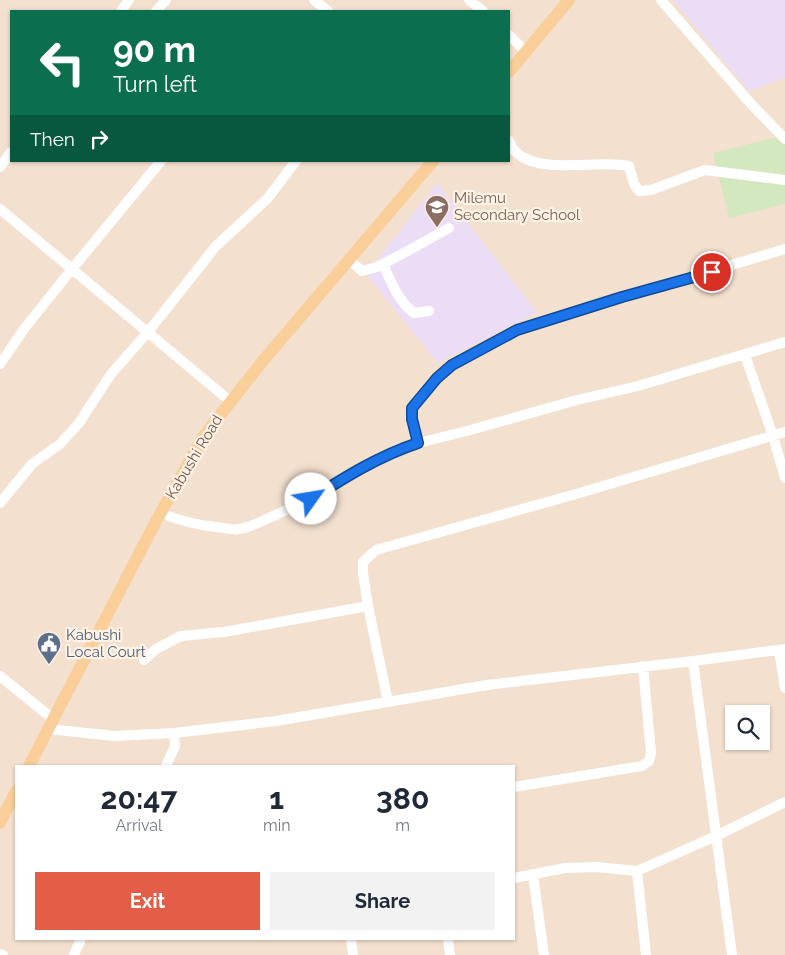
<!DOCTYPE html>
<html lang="en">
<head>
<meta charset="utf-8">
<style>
  :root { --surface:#fff; --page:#f2f2f3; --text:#1f2937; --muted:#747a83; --accent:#e45e47 }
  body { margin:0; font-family:Raleway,sans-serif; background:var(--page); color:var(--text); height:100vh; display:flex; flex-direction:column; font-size:19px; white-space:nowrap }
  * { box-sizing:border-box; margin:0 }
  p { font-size:16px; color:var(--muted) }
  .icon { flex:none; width:28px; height:28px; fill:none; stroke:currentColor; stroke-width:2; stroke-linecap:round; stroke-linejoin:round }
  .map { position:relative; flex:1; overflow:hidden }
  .details { position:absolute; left:15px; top:765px; width:500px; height:175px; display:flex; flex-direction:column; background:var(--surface); border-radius:0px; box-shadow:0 1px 4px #0004 }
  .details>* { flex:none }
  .hud { position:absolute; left:10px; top:10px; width:500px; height:152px; border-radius:0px; box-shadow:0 1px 4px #0004; background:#0b6e4f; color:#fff; overflow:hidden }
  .buttons { position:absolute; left:725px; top:705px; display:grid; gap:10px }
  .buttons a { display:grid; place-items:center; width:45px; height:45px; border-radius:0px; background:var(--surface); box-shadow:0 1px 4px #0004; font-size:25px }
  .pin { position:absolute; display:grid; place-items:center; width:42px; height:42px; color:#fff; margin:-21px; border:2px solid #fff; border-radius:50%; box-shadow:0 1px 5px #0007 }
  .me { position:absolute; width:55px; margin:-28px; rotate:58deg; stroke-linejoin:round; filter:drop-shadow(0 0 4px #0008) }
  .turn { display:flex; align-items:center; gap:18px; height:105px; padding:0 20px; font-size:22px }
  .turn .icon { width:65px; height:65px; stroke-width:2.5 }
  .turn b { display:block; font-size:35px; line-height:42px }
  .then { display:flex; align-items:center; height:48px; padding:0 20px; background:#0003; gap:10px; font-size:19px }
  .eta { display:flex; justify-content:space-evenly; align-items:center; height:85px; text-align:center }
  .eta b { font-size:30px; font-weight:700; line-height:35px }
  .action { display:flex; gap:10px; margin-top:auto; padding:10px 20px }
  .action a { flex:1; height:58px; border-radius:0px; background:var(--accent); color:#fff; font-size:20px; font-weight:700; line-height:58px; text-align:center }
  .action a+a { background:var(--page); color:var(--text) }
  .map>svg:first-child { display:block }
  .residential { fill:#f3e0cf; fill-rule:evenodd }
  .education { fill:#ecddf7 }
  .green { fill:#d3e8bf }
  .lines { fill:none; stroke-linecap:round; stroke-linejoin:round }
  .minor { stroke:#fff; stroke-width:10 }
  .major { stroke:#f9ce99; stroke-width:12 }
  .route-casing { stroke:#114b97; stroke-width:12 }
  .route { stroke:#1a73e8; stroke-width:9 }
  .labels { text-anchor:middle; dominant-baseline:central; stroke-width:4.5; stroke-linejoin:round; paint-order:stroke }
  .education-label { font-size:15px; fill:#785e54; stroke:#fff3e6; text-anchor:start }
  .street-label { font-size:15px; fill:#715448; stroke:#fff3e6 }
  .service-label { font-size:15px; fill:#4e5e75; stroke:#fff3e6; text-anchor:start }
</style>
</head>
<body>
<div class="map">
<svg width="785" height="955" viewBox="0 0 785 955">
  <rect width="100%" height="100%" fill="#fbefe0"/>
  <path class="residential" d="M0,0H785V955H0ZM11,11H509V161H11ZM734,714H761V741H734ZM16,766H514V939H16Z"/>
  <path class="education" d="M673,0H785V78L749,91Z
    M437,183L537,312L438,363L366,274Z"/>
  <path class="green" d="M785,135V204L729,218L713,153Z"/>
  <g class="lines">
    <path class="minor" d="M314,0L328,11
      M469,0L483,11
      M661,0L752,105L785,139
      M121,11L129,0
      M156,11L166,0
      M509,35L526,52
      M509,141C511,144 512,149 515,151C538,176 598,159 629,166L634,184L639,191L651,190L705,170L785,180
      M0,167L11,152
      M0,209L230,401
      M785,249L548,320L517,330L480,349L452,365L437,378L412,408V419L418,443L467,431L577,400L638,386L785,342
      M349,260L362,271L377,267L404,253L449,228
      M383,264C391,282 398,301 414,313L429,311
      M745,355L773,436L785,478
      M0,364L24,329L72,269L161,161
      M0,503L32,464L60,444L79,423L111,374L148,332L216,246L268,198L296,161
      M161,513C182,522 201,526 224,528C228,529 234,530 239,529C253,527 268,518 282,512C328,491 369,460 418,443
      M779,650L785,688
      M144,660L156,649L181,636L224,632L368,606
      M693,661L732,955
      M0,676L53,719
      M388,702L368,606L363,573V562L376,550L576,494L785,432
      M48,729L115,736L174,733L276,721L487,685L693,661L785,649
      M166,766L175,746L174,733
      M514,787L642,766L649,761L651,753L643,666
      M637,871L646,955
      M533,875L544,955
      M514,878L565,868L597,867L637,871L716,836L785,802
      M351,939L353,955
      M448,939L450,955
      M0,954L3,955
      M74,955L81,939"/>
    <path class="major" d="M509,72L569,0
      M29,766L154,525L203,437L262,362L433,161
      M0,823L16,791"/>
  </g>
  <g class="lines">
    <defs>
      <path id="route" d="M311,499C345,477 379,456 418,443L412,419V408L437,378L452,365L517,330L622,297L712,272"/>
    </defs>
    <use href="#route" class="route-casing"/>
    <use href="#route" class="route"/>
  </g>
  <defs>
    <symbol id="school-pin" viewBox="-11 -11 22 30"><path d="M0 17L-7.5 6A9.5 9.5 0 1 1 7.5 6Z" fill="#8d6e63" stroke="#fff3e6"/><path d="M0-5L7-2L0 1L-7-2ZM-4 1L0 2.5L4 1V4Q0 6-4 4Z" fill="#fff"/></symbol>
    <symbol id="civic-pin" viewBox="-11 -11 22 30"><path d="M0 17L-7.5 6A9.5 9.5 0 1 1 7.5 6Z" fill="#5c6f8a" stroke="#fff3e6"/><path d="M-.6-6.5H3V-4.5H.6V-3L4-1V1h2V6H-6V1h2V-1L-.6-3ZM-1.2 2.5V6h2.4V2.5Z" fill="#fff"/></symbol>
  </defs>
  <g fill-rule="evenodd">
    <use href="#school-pin" x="423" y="193" width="28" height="38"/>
    <use href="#civic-pin" x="35" y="630" width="28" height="38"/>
  </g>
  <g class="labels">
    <g class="education-label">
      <text x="454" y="198">Milemu<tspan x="454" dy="17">Secondary School</tspan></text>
    </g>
    <g class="street-label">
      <text transform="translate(194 457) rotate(-59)">Kabushi Road</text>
    </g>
    <g class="service-label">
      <text x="66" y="635">Kabushi<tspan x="66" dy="17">Local Court</tspan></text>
    </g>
  </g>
</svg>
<div class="buttons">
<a><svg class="icon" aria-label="search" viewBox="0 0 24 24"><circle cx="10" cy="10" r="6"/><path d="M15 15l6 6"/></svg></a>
</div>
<div class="pin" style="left:712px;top:272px;background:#d93025"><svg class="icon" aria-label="arrive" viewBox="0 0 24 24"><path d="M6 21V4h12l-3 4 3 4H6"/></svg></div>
<svg class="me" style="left:311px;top:499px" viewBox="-20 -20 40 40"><circle r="19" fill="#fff"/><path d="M0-13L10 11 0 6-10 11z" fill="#1a73e8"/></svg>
<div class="hud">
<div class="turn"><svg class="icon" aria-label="left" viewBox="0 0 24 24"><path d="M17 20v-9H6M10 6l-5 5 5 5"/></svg><div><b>90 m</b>Turn left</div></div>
<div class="then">Then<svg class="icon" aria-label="right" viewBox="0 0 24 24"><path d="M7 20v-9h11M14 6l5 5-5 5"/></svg></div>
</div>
<section class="details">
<div class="eta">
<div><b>20:47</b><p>Arrival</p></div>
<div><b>1</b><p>min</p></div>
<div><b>380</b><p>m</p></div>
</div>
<div class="action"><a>Exit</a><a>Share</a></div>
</section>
</div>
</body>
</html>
